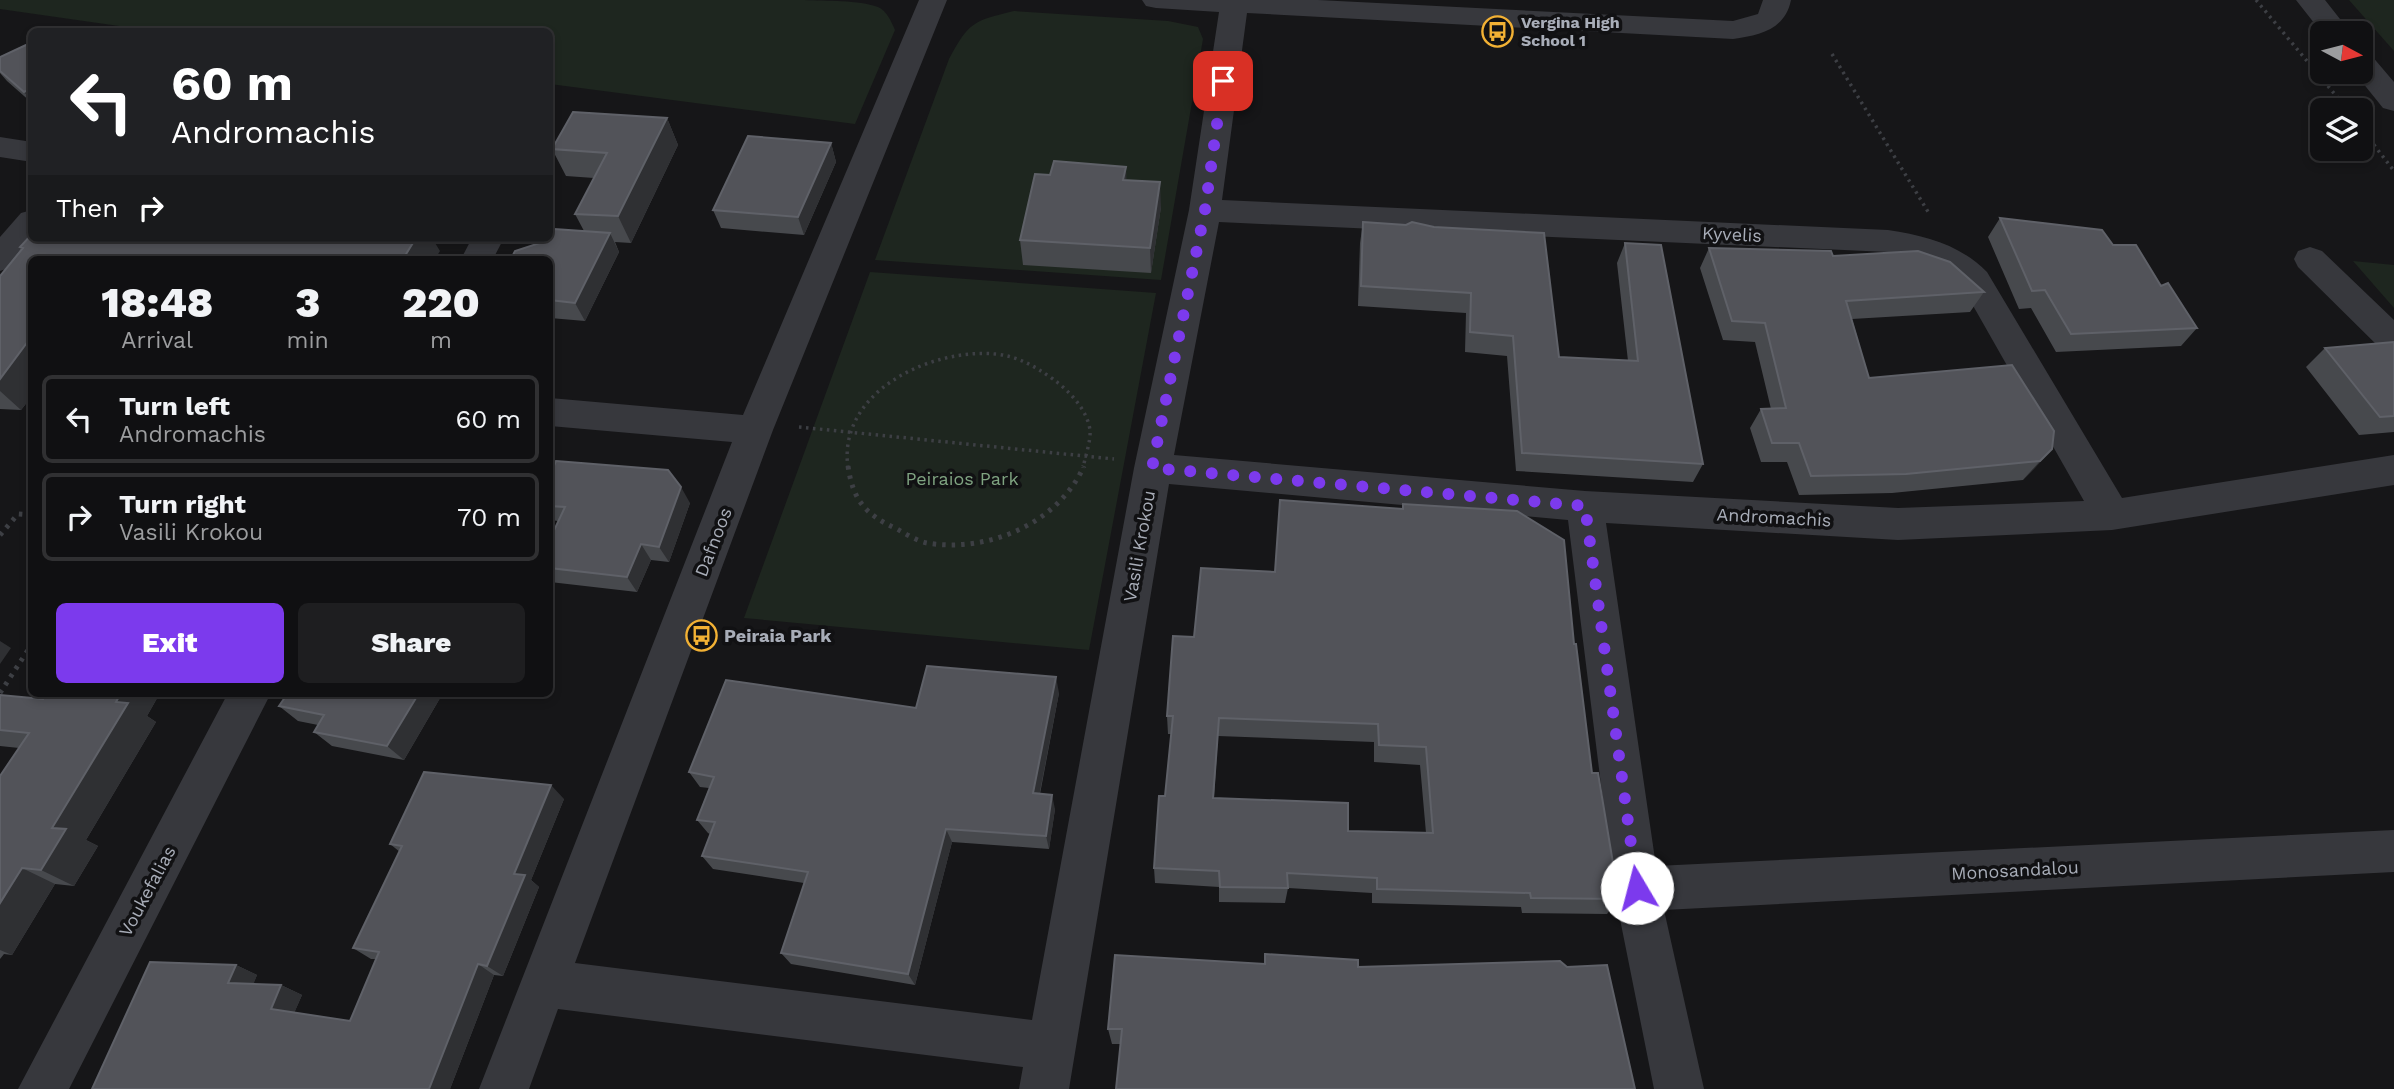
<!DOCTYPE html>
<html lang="en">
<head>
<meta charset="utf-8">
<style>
  :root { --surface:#101012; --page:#1e1e20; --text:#f1f3f6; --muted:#9c9d9f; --line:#303032; --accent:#7c3aed }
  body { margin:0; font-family:"Work Sans",sans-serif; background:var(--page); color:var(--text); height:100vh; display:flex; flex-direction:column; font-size:26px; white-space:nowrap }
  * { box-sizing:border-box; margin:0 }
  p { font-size:23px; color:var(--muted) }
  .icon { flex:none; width:38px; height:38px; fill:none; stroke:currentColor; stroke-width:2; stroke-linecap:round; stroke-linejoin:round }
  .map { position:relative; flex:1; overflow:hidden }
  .panel { position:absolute; left:28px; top:256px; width:525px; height:441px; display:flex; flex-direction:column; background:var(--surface); border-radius:10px; box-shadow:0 4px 10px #0003,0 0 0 2px var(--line) }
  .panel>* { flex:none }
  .hud { position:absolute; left:28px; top:28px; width:525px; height:214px; border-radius:10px; box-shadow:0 4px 10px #0003,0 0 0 2px var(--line); background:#202124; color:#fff; overflow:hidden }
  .needle { width:46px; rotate:97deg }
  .controls { position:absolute; left:2310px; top:21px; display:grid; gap:14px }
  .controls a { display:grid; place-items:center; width:63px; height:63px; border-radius:10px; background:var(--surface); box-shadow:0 4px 10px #0003,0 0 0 2px var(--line); font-size:35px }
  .pin { position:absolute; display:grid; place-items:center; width:60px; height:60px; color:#fff; margin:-30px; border-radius:14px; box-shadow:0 4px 10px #0006 }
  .me { position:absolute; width:77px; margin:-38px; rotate:352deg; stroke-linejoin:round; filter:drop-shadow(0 0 5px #0008) }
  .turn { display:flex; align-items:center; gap:24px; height:147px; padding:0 28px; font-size:32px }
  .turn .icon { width:91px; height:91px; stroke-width:2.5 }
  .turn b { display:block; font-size:49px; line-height:60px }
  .then { display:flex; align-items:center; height:66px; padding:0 28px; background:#0003; gap:14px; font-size:26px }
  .eta { display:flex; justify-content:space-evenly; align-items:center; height:119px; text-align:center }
  .eta b { font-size:42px; font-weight:800; line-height:49px }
  .primary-button { display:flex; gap:14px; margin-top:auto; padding:14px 28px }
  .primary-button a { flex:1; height:80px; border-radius:10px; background:var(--accent); color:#fff; font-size:28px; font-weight:800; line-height:80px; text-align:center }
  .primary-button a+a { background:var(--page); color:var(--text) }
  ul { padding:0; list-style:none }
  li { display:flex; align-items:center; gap:21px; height:88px; margin:0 14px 10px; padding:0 14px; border:4px solid var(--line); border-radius:10px }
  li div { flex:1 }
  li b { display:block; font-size:26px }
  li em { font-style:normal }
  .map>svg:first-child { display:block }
  .green { fill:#1e261f }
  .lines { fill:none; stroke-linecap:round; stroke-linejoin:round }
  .path-far1 { stroke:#3d3f44; stroke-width:3.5; stroke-dasharray:2.5 4.5; stroke-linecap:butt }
  .path { stroke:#3d3f44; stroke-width:5; stroke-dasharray:3.5 6; stroke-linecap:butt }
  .minor { fill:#37383d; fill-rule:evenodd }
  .tertiary { fill:#37383d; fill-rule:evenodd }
  .wall { fill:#47494d; fill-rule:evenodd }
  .shaded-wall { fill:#2f3033 }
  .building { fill:#525359; stroke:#5f6168; stroke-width:2; fill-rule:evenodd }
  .route { stroke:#7c3aed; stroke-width:12; stroke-dasharray:0 21.6 }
  .labels { text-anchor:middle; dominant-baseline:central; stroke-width:7; stroke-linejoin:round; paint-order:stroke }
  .far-poi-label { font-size:16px; font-weight:bold; fill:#a8adb8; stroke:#111113; text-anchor:start }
  .street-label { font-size:18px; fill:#a8adb8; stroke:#111113 }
  .park-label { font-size:18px; fill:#7fa381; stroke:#111113 }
  .poi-label { font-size:18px; font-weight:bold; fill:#a8adb8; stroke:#111113; text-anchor:start }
</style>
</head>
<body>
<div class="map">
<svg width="2394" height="1089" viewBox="0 0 2394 1089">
  <rect width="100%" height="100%" fill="#161618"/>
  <path class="green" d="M0,0H804C827,1 858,0 878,7C887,11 891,21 895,30L855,124L550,84V32H161L0,9Z
    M2349,0H2394V51Z
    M1014,11L1168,21L1198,27L1203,39L1161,280L875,260L949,59C969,22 973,21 1014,11Z
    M2353,261L2394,265V308Z
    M870,272L1156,293L1089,650L744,618Z"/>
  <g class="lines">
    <path class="path-far1" d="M2256,0L2348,110
      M1832,54L1930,215
      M2361,128L2394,171
      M799,427L1114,459
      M848,468C837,391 932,348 995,354C1018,356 1034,366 1053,379C1069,391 1087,409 1090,430C1091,441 1085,457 1083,468"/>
    <path class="path" d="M848,466C853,501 866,515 897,529C906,534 917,541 927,543C987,553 1058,524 1084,466
      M0,535L18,514L32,515
      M0,693L32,644"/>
    <path class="minor" d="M919,0H947L773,430L575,963L1032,1020L1134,468L1189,210L1219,12L1156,8L1146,6L1142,0H1318L1733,21L1758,14L1763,0H1791C1785,30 1759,35 1733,39L1247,13L1222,200L1888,230C1926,236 1959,244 1987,272L2122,498L2394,455V485L2112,530L1898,540L1606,523L1656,866L2394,830V872L1664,910L1704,1089H1654L1614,889L1568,520L1169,484L1069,1089H1019L1023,1067L558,1009L529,1089H479L732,442L550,426V398L743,415ZM1219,222L1888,252C1919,257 1941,265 1963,288L2084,501L1898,508L1585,491L1174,455Z
      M0,137L32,142V162L0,157Z
      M32,210V238H36L12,267L0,271V237L21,213Z
      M472,238H504L493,259H461Z
      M2310,247L2322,251L2394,320V354L2382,350L2298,267L2294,259L2298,251Z
      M228,693H271L69,1089H18Z"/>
    <path class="tertiary" d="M2296,0H2325L2351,33H2322Z
      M2361,52L2371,55L2394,82V111L2383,108L2354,72H2361Z"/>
  </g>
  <path class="wall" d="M32,50V103L7,81L0,73V57Z
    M667,118L678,145L631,243L615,242L619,252L585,321L550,318V259L584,231L575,214L594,178L566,176L552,149Z
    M831,143L836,162L804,235L721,228L713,210Z
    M1050,175L1126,180L1161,207L1151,273L1023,265L1020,240Z
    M2000,218L2113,245L2161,286L2197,328L2181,346L2056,352L2031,308L2019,309L1988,237Z
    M1363,222L1406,225L1559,357L1628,361L1617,263L1625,243L1703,464L1693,482L1516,471L1507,356L1465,352L1466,313L1358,306L1360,243Z
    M20,247L440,251L32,259V396L21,410L0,409V276L21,249Z
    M1709,248L1833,256L1984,292L1970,312L1852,319L1869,378L2052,449L2023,480L1892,493L1799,495L1787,462H1761L1750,428L1761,409H1771L1755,342L1723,340L1700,268Z
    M2394,342V432L2359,435L2306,367L2325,348Z
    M550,475L690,503L669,562L651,560L637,592L550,582V539L558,521L550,520Z
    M1403,504L1574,644L1592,773L1619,899L1607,914L1522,913L1521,907L1372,903V893L1288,888L1285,903L1219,902V887L1155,883L1154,868L1165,796L1171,734H1168L1167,716L1194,637L1402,509ZM1218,736L1374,742V762L1420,765L1426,833L1348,831L1214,798Z
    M46,693H160L147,716L156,722L86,840L98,846L74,886L55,884L12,955L4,954L0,959V776L19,748L0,746V695L43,699Z
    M288,693H443L404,760L332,746L314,732L318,725L298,721L279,706Z
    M1059,693L1040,794L1055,809L1049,849L952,842L915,985L791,964L781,953L804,883L713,869L702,856L710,834L708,833L697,820L709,788L700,787L689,772L916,708Z
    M564,799L531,880L539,887L503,976L494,975L450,1089H92L236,965L257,975L253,984L281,985L302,995L294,1013L350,1021L376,959H371L353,948L400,852L390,844Z
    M1265,954L1358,967L1121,1044H1112L1108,1029L1264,964Z"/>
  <path class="shaded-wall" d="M32,88V101L24,92Z
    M667,118L678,145L631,243L618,216Z
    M831,143L836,162L804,235L798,217Z
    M1126,167L1127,192L1123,180Z
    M1160,182L1161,207L1151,273L1150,248Z
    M610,233L619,252L585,321L575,303Z
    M416,238H432L440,251L435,259H403Z
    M29,340L32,342V396L21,410L0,391V379Z
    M2052,449L2035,468L2023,480L2040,461Z
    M681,487L690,503L669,562L659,547Z
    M641,544L651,560L637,592L627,577Z
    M0,641L11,648L0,664Z
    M1056,677L1059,693L1037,807L1033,793Z
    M121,693H160L147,716L156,722L86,840L98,846L74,886L41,870L52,828Z
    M419,693H443L404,760L387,746Z
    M551,785L564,799L531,880L539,887L503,976L487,966L514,874Z
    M1052,795L1055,809L1049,849L1046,836Z
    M946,829L952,842L915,985L908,974Z
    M22,868L55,884L12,955L0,950V903Z
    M478,964L494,975L450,1089H429Z
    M236,965L257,975L250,993L228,983Z
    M281,985L302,995L292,1018L271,1009Z"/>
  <path class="building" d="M26,45L32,50V88L24,92L0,71V57Z
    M573,112L667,118L618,216L575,214L607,153L552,149Z
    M748,136L831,143L798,217L713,210Z
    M1054,161L1126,167L1123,180L1160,182L1150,248L1020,240L1035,174L1050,175Z
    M2000,218L2102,230L2113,245H2136L2161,286L2168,283L2197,328L2071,334L2045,290L2032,291Z
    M1363,222L1406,225L1412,222L1434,227L1544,233L1559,357L1638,361L1625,243L1661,245L1703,464L1522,453L1513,336L1470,332L1471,293L1361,286Z
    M554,229L610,233L575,303L550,300V259H511L515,251L549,240Z
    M32,234V238H416L403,259H32V340H29L0,379V276L23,248L20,247Z
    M1709,248L1831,251L1833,256L1918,251L1950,262L1984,292L1846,301L1869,378L2012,365L2054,431L2052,449L2040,461L1906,474L1811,476L1799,443H1772L1761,409L1786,408L1765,323L1732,321Z
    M2394,342V416L2380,417L2325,348Z
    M556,461L668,470L681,487L659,547L641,544L627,577L550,568V539L565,507L550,506V475Z
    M1280,500L1403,509V504L1517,511L1564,540L1574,644H1576L1592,773H1598L1619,899L1531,898L1530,893L1377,889V878L1287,873L1288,888L1220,887L1219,871L1154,868L1159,796H1165L1173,716H1167L1173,636L1194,637L1201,568L1275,572ZM1219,718L1378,724L1379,745L1426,747L1433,833L1348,831V803L1213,798Z
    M927,666L1056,677L1033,793L1052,795L1046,836L946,829L908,974L781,953L808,872L702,856L715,822L697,820L714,777L689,772L726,680L916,708Z
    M46,693H121L116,702L128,703L52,828L66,829L41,870L22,868L0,903V776L29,733L0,730V695L43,699Z
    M288,693H419L387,746L314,732L324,715L279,706Z
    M424,772L551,785L514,874L525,875L487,966L478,964L429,1089H92L150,962L236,965L228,983L281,985L271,1009L350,1021L379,952L353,948L402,846L390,844Z
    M1265,954L1358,960V967L1560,961L1567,967L1607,965L1635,1089H1116L1122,1029H1108L1115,955L1265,964Z"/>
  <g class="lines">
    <path class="route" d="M1223,81L1205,210L1152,468L1585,506L1637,888"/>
  </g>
  <defs>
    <symbol id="bus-ring" viewBox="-11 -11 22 22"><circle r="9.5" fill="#111113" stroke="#f2b134" stroke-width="1.5"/><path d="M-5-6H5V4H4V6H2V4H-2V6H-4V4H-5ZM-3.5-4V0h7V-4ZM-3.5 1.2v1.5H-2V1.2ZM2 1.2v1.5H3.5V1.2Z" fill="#f2b134"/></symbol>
  </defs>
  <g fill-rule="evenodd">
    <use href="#bus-ring" x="1480" y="14" width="35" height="35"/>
    <use href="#bus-ring" x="684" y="618" width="35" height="35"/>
  </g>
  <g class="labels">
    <g class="far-poi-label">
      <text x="1521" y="22">Vergina High<tspan x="1521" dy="18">School 1</tspan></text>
    </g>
    <g class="street-label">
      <text transform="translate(1732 234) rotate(3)">Kyvelis</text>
      <text transform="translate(1774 517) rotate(3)">Andromachis</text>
      <text transform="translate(713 542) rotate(-69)">Dafnoos</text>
      <text transform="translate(1139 546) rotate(-80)">Vasili Krokou</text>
      <text transform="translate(2015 870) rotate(-3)">Monosandalou</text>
      <text transform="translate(147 891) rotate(-62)">Voukefalias</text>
    </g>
    <g class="park-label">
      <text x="962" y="478">Peiraios Park</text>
    </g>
    <g class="poi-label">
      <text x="724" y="635">Peiraia Park</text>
    </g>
  </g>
</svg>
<div class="controls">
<a><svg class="needle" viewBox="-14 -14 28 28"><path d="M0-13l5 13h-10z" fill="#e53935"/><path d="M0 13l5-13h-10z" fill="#9c9d9f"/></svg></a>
<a><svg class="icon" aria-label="layers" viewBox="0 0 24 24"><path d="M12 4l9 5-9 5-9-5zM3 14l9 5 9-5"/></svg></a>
</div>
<div class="pin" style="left:1223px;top:81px;background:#d93025"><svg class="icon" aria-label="arrive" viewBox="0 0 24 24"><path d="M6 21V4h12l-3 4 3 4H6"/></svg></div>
<svg class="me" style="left:1637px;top:888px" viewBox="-20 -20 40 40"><circle r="19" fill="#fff"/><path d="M0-13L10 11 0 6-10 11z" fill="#7c3aed"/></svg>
<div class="hud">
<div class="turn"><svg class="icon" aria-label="left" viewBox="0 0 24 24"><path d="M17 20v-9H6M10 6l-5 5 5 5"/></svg><div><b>60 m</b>Andromachis</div></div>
<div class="then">Then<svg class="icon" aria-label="right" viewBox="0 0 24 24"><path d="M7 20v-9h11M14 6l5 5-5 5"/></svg></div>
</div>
<section class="panel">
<div class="eta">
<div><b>18:48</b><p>Arrival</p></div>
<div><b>3</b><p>min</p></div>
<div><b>220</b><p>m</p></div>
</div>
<ul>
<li><svg class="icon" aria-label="left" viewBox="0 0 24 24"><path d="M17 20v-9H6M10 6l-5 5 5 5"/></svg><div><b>Turn left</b><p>Andromachis</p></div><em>60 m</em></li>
<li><svg class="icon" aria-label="right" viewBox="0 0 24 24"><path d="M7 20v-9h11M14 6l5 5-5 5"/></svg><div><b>Turn right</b><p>Vasili Krokou</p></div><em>70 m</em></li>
</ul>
<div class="primary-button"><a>Exit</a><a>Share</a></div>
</section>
</div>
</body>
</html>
